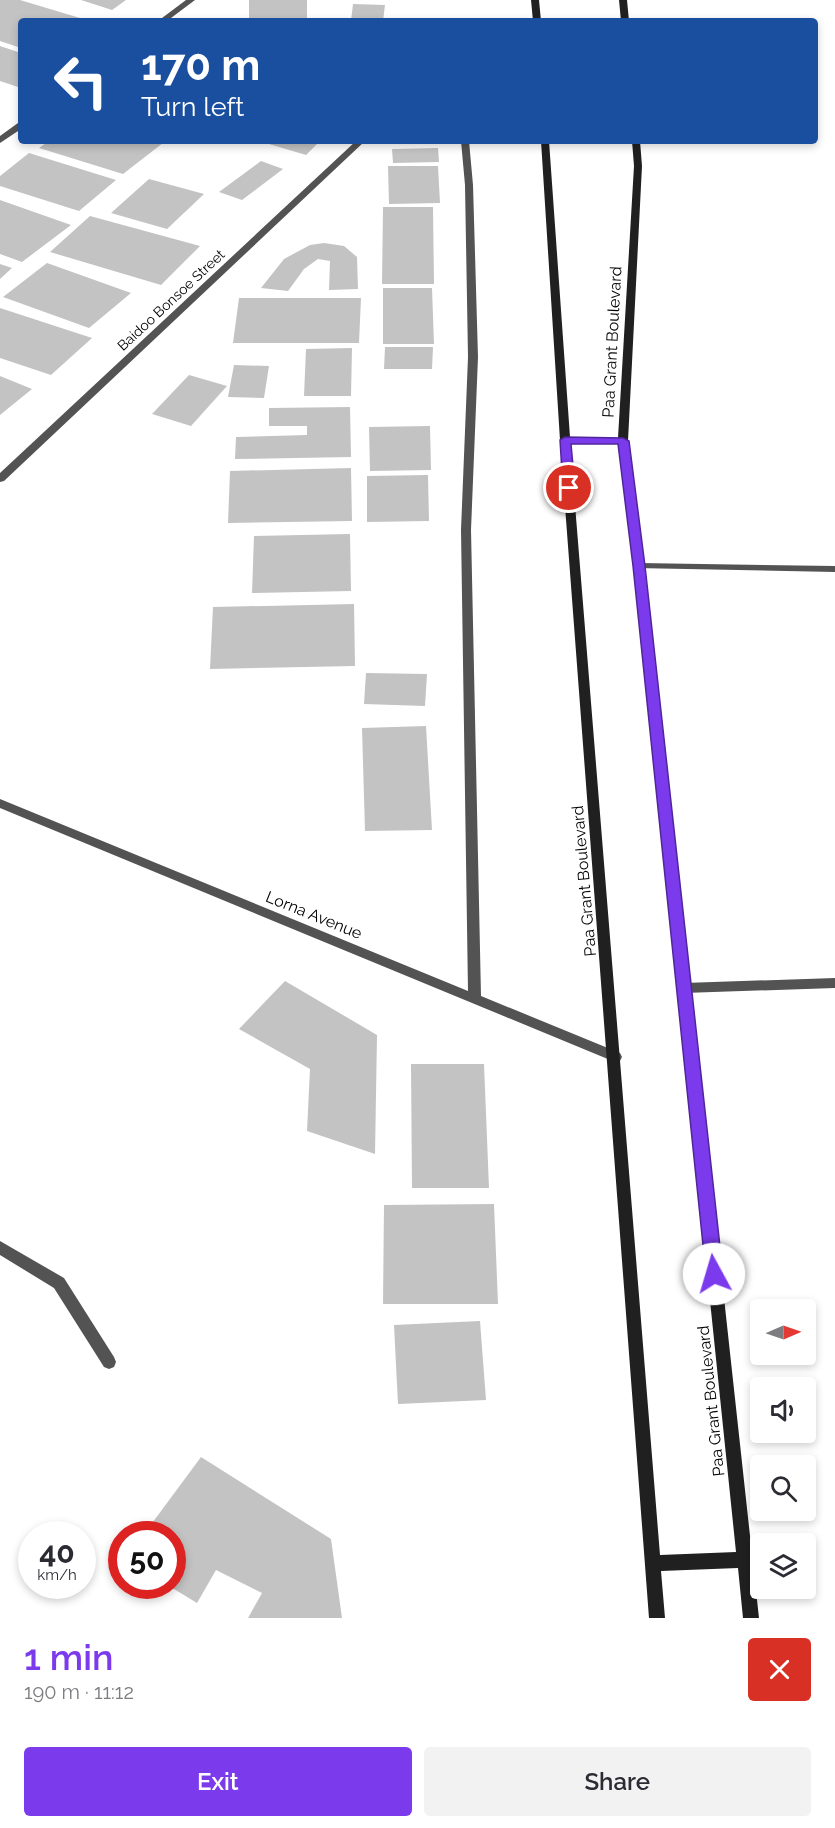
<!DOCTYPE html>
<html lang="en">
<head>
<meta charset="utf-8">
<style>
  :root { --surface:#fff; --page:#f2f2f3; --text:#2b2b33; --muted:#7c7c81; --accent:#7c3aed }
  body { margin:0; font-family:Raleway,sans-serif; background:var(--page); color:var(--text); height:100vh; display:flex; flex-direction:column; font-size:22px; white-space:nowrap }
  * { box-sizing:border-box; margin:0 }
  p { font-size:20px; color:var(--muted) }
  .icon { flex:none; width:33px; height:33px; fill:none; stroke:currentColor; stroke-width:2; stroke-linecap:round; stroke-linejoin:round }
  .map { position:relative; height:1618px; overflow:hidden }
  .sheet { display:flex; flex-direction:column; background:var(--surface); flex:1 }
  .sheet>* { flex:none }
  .hud { position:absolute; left:18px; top:18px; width:800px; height:126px; border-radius:6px; box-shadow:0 3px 9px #0003; background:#1a4fa0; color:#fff; overflow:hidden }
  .needle { width:39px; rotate:88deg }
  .tools { position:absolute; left:750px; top:1299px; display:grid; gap:12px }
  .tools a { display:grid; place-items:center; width:66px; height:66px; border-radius:6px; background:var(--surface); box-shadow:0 3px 9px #0003; font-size:30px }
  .speed { position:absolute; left:18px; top:1521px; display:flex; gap:12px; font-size:30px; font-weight:700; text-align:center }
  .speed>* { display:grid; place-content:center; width:78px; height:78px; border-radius:50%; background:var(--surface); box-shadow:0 3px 9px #0003; line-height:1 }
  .speed small { font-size:15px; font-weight:400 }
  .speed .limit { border:9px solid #d22; background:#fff; color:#111 }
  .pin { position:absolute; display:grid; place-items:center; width:51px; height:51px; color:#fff; margin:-26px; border:3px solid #fff; border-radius:50%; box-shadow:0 2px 6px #0007 }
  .me { position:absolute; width:66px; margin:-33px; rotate:354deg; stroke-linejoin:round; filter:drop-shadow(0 0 4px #0008) }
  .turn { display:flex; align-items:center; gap:21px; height:126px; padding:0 24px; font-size:27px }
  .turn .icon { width:78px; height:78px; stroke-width:2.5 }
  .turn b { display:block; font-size:42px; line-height:51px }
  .round { display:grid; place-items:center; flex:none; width:63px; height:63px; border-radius:6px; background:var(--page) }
  .headline { display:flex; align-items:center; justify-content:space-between; height:102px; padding:0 24px }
  h1 { font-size:36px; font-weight:600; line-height:45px; color:var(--accent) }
  .primary-button { display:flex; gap:12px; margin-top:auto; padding:12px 24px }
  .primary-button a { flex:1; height:69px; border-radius:6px; background:var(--accent); color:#fff; font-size:24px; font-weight:600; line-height:69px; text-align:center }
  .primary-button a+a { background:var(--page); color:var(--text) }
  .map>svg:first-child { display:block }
  .building { fill:#c3c3c3 }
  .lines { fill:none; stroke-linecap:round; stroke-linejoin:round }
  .lane { fill:#535353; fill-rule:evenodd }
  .street { fill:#535353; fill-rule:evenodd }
  .secondary { fill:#202020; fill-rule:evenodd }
  .route { fill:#7c3aed; stroke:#51269a; stroke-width:1.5 }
  .labels { text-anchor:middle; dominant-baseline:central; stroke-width:4.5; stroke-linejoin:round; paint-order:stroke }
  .far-street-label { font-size:14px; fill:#000; stroke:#fff }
  .street-label { font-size:16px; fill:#000; stroke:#fff }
</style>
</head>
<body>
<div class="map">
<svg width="835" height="1618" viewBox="0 0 835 1618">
  <rect width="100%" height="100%" fill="#fff"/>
  <path class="building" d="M0,0H20L90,21H21V48L0,41Z
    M81,0H126L112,10Z
    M249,0H307V21H249Z
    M353,4L385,5L383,21H351Z
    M0,46L21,53V85L18,87L0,81Z
    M49,141H157L163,143L123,174L39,148Z
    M259,141H320L306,155Z
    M438,148L439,162L393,163L392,149Z
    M29,153L116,180L79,211L0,186V176Z
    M261,161L283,169L242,200L219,192Z
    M388,166H438L440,203L389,204Z
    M149,179L204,194L167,229L111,213Z
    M0,200L71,225L22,262L0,254Z
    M383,207H433L434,284H382Z
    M90,216L200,246L161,285L50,252Z
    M324,243L344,246L357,257L358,289L329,290L330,261L318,259L304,269L288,291L261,288L284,259L310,245Z
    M47,263L131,293L89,328L3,297Z
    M0,264L12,268L0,279Z
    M383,288H432L434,344H383Z
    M239,298H361L359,343H233Z
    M0,308L92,338L51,375L0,358Z
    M385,347H433L432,369H384Z
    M352,348L351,396H304L306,349Z
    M234,365L269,366L264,398L228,397Z
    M189,375L227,386L191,426L152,414Z
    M0,376L32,389L0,415Z
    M350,407L351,457L235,459L236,437L307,435V426H269V408Z
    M430,426L431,470L370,471L369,427Z
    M351,468L352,521L228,523L230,471Z
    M428,475L429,521L367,522V476Z
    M350,534L351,591L252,593L254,536Z
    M354,604L355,666L210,669L213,607Z
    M366,673L427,674L425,706L364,704Z
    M426,726L432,830L365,831L362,728Z
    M285,981L377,1035L375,1154L307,1131L310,1069L239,1029Z
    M411,1064H484L489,1188H412Z
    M494,1204L498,1304H383L384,1205Z
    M480,1321L486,1400L398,1404L394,1325Z
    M201,1457L331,1539L342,1618H248L262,1593L216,1570L197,1603L169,1586H172V1534H144Z"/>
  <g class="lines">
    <path class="lane" d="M639,563L835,566V572L635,568L634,566Z
      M835,978V988L684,993L679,992L678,988L679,984L684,983Z"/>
    <path class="street" d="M186,0H195L167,21H158Z
      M18,123H21V129L0,143V136Z
      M356,141H365L4,481L0,482V473Z
      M461,141H469L473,185L478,357L471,530L481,996L620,1053L622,1057L620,1061L615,1062L0,808V799L468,991L461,530L468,357L465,185Z
      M0,1241L64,1278L114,1357L116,1362L114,1367L109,1369L104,1367L54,1288L0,1255Z"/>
    <path class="secondary" d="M531,0H539L541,21H533Z
      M619,0H627L629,21H621Z
      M541,141H549L570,437L618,438L634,166L632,141H640L642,166L628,441L644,566L759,1618H743L738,1568L661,1571L665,1618H649L560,440ZM570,443L618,444L634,566L736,1552L660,1555Z"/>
  </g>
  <path class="route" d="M565,437L623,438L629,441L645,566L723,1274L720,1279L714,1282L708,1279L706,1274L633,566L618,444H571L575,488L569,491L563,488L560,440Z"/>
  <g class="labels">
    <g class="far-street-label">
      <text transform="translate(171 300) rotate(-43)">Baidoo Bonsoe Street</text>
    </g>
    <g class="street-label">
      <text transform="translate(612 342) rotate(-87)">Paa Grant Boulevard</text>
      <text transform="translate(584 881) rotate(-95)">Paa Grant Boulevard</text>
      <text transform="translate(314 915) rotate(22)">Lorna Avenue</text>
      <text transform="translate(711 1401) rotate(-96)">Paa Grant Boulevard</text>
    </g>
  </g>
</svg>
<div class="tools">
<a><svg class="needle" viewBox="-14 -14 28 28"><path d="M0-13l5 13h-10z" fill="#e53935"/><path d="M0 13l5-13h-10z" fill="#7c7c81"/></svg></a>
<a><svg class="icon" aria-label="sound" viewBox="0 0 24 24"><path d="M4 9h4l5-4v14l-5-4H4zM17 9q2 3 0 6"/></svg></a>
<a><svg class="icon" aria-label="search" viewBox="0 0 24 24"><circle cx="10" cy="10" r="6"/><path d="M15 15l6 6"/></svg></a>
<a><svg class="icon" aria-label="layers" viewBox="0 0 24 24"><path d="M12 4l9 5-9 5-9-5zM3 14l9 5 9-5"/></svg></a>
</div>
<div class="speed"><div>40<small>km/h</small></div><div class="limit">50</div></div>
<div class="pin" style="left:569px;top:488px;background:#d93025"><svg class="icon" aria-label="arrive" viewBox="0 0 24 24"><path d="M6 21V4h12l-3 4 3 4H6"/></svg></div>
<svg class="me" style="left:714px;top:1274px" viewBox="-20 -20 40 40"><circle r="19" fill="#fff"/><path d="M0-13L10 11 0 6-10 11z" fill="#7c3aed"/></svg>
<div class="hud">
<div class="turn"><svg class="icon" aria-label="left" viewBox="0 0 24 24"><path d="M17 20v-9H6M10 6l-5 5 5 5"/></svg><div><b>170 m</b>Turn left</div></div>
</div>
</div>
<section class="sheet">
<div class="headline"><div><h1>1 min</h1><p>190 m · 11:12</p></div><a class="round" style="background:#d93025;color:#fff"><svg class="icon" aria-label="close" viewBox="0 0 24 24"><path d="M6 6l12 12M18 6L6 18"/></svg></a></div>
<div class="primary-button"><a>Exit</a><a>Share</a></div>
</section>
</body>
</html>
